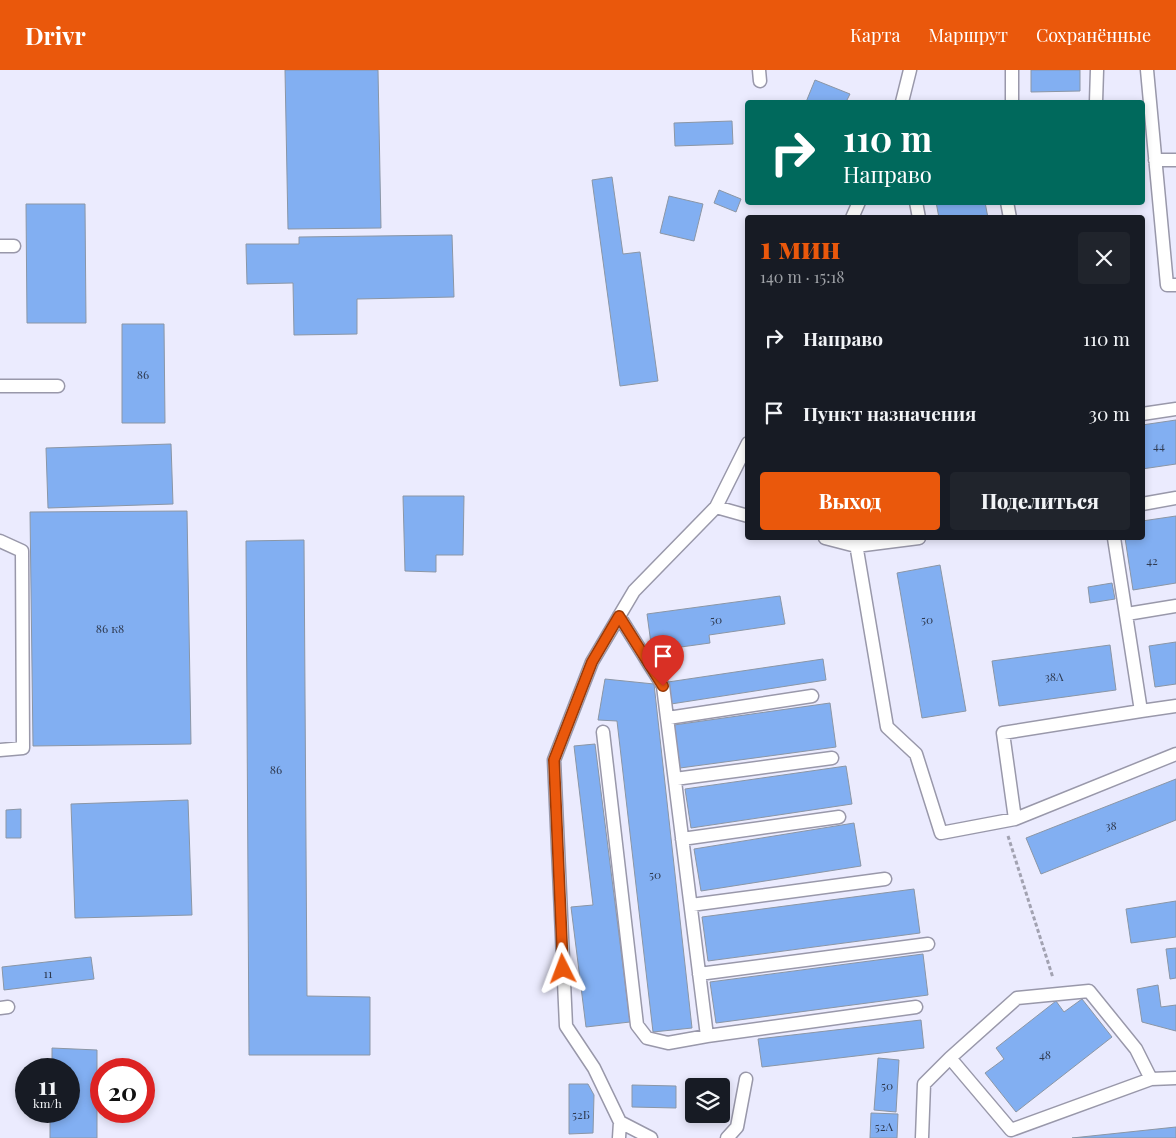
<!DOCTYPE html>
<html lang="ru">
<head>
<meta charset="utf-8">
<style>
  :root { --surface:#171b24; --page:#20242c; --text:#f1f3f6; --muted:#9ea1a6; --accent:#ea580c }
  body { margin:0; font-family:"Playfair Display",serif; background:var(--page); color:var(--text); height:100vh; display:flex; flex-direction:column; font-size:19px; white-space:nowrap }
  * { box-sizing:border-box; margin:0 }
  p { font-size:16px; color:var(--muted) }
  .icon { flex:none; width:28px; height:28px; fill:none; stroke:currentColor; stroke-width:2; stroke-linecap:round; stroke-linejoin:round }
  .map { position:relative; flex:1; overflow:hidden }
  .sheet { position:absolute; left:745px; top:145px; width:400px; height:325px; display:flex; flex-direction:column; background:var(--surface); border-radius:5px; box-shadow:0 2px 8px #0003 }
  .sheet>* { flex:none }
  .guide { position:absolute; left:745px; top:30px; width:400px; height:105px; border-radius:5px; box-shadow:0 2px 8px #0003; background:#00695c; color:#fff; overflow:hidden }
  .tools { position:absolute; left:685px; top:1008px; display:grid; gap:10px }
  .tools a { display:grid; place-items:center; width:45px; height:45px; border-radius:5px; background:var(--surface); box-shadow:0 2px 8px #0003; font-size:25px }
  .speed { position:absolute; left:15px; top:988px; display:flex; gap:10px; font-size:25px; font-weight:700; text-align:center }
  .speed>* { display:grid; place-content:center; width:65px; height:65px; border-radius:50%; background:var(--surface); box-shadow:0 2px 8px #0003; line-height:1 }
  .speed small { font-size:12px; font-weight:400 }
  .speed .limit { border:8px solid #d22; background:#fff; color:#111 }
  .pin { position:absolute; display:grid; place-items:center; width:42px; height:42px; color:#fff; margin:-51px -21px; border-radius:50% 50% 50% 0; rotate:-45deg; box-shadow:0 0 5px #0007 }
  .pin .icon { rotate:45deg }
  .me { position:absolute; width:55px; margin:-28px; rotate:357deg; stroke-linejoin:round; filter:drop-shadow(0 0 4px #0008) }
  .turn { display:flex; align-items:center; gap:18px; height:105px; padding:0 15px; font-size:22px }
  .turn .icon { width:65px; height:65px; stroke-width:2.5 }
  .turn b { display:block; font-size:35px; line-height:42px }
  .round { display:grid; place-items:center; flex:none; width:52px; height:52px; border-radius:5px; background:var(--page) }
  .headline { display:flex; align-items:center; justify-content:space-between; height:85px; padding:0 15px }
  h1 { font-size:30px; font-weight:800; line-height:38px; color:var(--accent) }
  .action { display:flex; gap:10px; margin-top:auto; padding:10px 15px }
  .action a { flex:1; height:58px; border-radius:5px; background:var(--accent); color:#fff; font-size:20px; font-weight:800; line-height:58px; text-align:center }
  .action a+a { background:var(--page); color:var(--text) }
  ul { padding:0; list-style:none }
  li { display:flex; align-items:center; gap:15px; height:75px; padding:0 15px }
  li div { flex:1 }
  li b { display:block; font-size:19px }
  li em { font-style:normal }
  header { display:flex; align-items:center; gap:30px; box-sizing:border-box; height:70px; padding:0 25px; background:var(--accent); color:#fff }
  header strong { font-size:24px }
  nav { display:flex; gap:28px; margin-inline-start:auto; font-size:18px }
  .map>svg:first-child { display:block }
  .building { fill:#82aff2; stroke:#8b96a5 }
  .lines { fill:none; stroke-linecap:round; stroke-linejoin:round }
  .lane-casing { stroke:#9998aa; stroke-width:15 }
  .path { stroke:#a2a2b1; stroke-width:3; stroke-dasharray:4 2.5; stroke-linecap:butt }
  .lane { stroke:#fff; stroke-width:12 }
  .route-casing { stroke:#983908; stroke-width:12 }
  .route { stroke:#ea580c; stroke-width:9 }
  .labels { text-anchor:middle; dominant-baseline:central; stroke-width:4.5; stroke-linejoin:round; paint-order:stroke }
  .number-label { font-size:12px; fill:#2f3a50 }
</style>
</head>
<body>
<header>
<strong>Drivr</strong>
<nav><a>Карта</a><a>Маршрут</a><a>Сохранённые</a></nav>
</header>
<div class="map">
<svg width="1176" height="1068" viewBox="0 0 1176 1068">
  <rect width="100%" height="100%" fill="#ebebfe"/>
  <path class="building" d="M285,0H378L381,158L288,159Z
    M1031,0H1080V21L1031,22Z
    M815,10L850,24L846,32H806Z
    M732,51L733,74L675,76L674,53Z
    M612,107L623,184L640,182L658,311L620,316L592,110Z
    M719,120L741,129L736,142L714,133Z
    M669,126L703,134L694,171L660,163Z
    M936,132H985L988,148H939Z
    M26,134H85L86,253H27Z
    M452,165L454,227L357,229V264L294,265L293,213L247,214L246,174H299V167Z
    M122,254H164L165,353H122Z
    M1176,350V394L1142,399V355Z
    M171,374L173,434L48,438L46,378Z
    M403,426H464L463,485H436V502L405,501Z
    M187,441L191,674L33,676L30,442Z
    M1176,446V513L1133,520L1125,468H1142V451Z
    M304,470L307,926L370,927V985H249L246,471Z
    M940,495L966,641L922,648L897,503Z
    M1112,513L1115,529L1090,533L1088,517Z
    M780,526L785,554L709,565L710,573L652,581L647,544Z
    M1176,572V614L1155,617L1149,576Z
    M1110,575L1116,620L999,636L992,591Z
    M823,589L826,610L671,634L668,612Z
    M605,609L654,614L692,958L653,962L617,651L598,650Z
    M830,633L836,677L680,698L674,655Z
    M595,674L630,952L586,957L571,837L593,835L574,676Z
    M846,696L852,734L691,758L685,719Z
    M1176,709V750L1041,804L1026,768Z
    M188,730L192,845L75,848L71,734Z
    M21,739V768H6V740Z
    M854,753L861,796L701,821L694,779Z
    M914,819L920,863L708,891L702,847Z
    M1176,831V867L1131,873L1126,839Z
    M1176,878V908L1170,909L1166,879Z
    M923,884L928,925L716,953L710,912Z
    M91,887L94,909L4,920L2,897Z
    M1158,915L1161,937L1176,935V961L1142,952L1137,919Z
    M1082,929L1112,967L1016,1042L985,1003L1004,989L996,978L1056,931L1064,942Z
    M921,950L924,978L762,997L758,969Z
    M52,978L97,980V1068H50V1041H69V999H52Z
    M878,988L899,990L896,1042L874,1040Z
    M569,1014H588L594,1025L593,1063L569,1064Z
    M632,1015L676,1016V1038L632,1037Z
    M871,1043L898,1044L897,1068H870Z
    M1176,1057V1068H1072Z"/>
  <g class="lines">
    <defs>
      <path id="lane" d="M759,0L760,11
        M1147,0L1167,215H1176
        M902,32L910,0
        M1012,32V0
        M1096,32L1097,0
        M1155,90H1176
        M916,132L919,148
        M1007,132L1010,148
        M852,148L859,132
        M0,176H14
        M0,316H58
        M1142,344L1176,339
        M1142,434L1176,428
        M716,437L748,373
        M825,468L856,476L919,468
        M855,468L887,657L916,684L941,763L1015,749L1176,684
        M1114,468L1141,641L1176,636
        M0,471L22,481L23,678L0,680
        M1127,544L1176,536
        M619,546L663,616L707,966
        M668,648L812,626
        M603,662L637,955L647,968L668,973L707,966L916,937
        M675,709L832,688
        M1015,749L1003,663L1141,641
        M682,769L839,747
        M691,835L885,809
        M699,904L928,874
        M0,938L8,937
        M1151,1009L1136,979L1089,921L1017,928L950,988L1011,1060L1151,1009L1176,1008
        M619,1068L620,1052
        M651,1068L620,1052L594,998L566,956L554,690L592,592L634,521L716,437L748,446
        M727,1068L737,1057L746,1009
        M922,1068L924,1014L950,988"/>
    </defs>
    <use href="#lane" class="lane-casing"/>
    <path class="path" d="M1008,766L1053,908"/>
    <use href="#lane" class="lane"/>
  </g>
  <g class="lines">
    <defs>
      <path id="route" d="M563,899L554,690L592,592L619,546L663,616"/>
    </defs>
    <use href="#route" class="route-casing"/>
    <use href="#route" class="route"/>
  </g>
  <g class="labels">
    <g class="number-label">
      <text x="143" y="304">86</text>
      <text x="1159" y="375">44</text>
      <text x="1152" y="490">42</text>
      <text x="716" y="549">50</text>
      <text x="927" y="549">50</text>
      <text x="110" y="558">86 к8</text>
      <text x="1054" y="606">38А</text>
      <text x="276" y="699">86</text>
      <text x="1111" y="755">38</text>
      <text x="655" y="804">50</text>
      <text x="48" y="903">11</text>
      <text x="1045" y="984">48</text>
      <text x="887" y="1015">50</text>
      <text x="581" y="1044">52Б</text>
      <text x="884" y="1056">52А</text>
    </g>
  </g>
</svg>
<div class="tools">
<a><svg class="icon" aria-label="layers" viewBox="0 0 24 24"><path d="M12 4l9 5-9 5-9-5zM3 14l9 5 9-5"/></svg></a>
</div>
<div class="speed"><div>11<small>km/h</small></div><div class="limit">20</div></div>
<div class="pin" style="left:663px;top:616px;background:#d93025"><svg class="icon" aria-label="arrive" viewBox="0 0 24 24"><path d="M6 21V4h12l-3 4 3 4H6"/></svg></div>
<svg class="me" style="left:563px;top:899px" viewBox="-20 -20 40 40"><path d="M0-17L14 15 0 8-14 15z" fill="#ea580c" stroke="#fff" stroke-width="4"/></svg>
<div class="guide">
<div class="turn"><svg class="icon" aria-label="right" viewBox="0 0 24 24"><path d="M7 20v-9h11M14 6l5 5-5 5"/></svg><div><b>110 m</b>Направо</div></div>
</div>
<section class="sheet">
<div class="headline"><div><h1>1 мин</h1><p>140 m · 15:18</p></div><a class="round"><svg class="icon" aria-label="close" viewBox="0 0 24 24"><path d="M6 6l12 12M18 6L6 18"/></svg></a></div>
<ul>
<li><svg class="icon" aria-label="right" viewBox="0 0 24 24"><path d="M7 20v-9h11M14 6l5 5-5 5"/></svg><div><b>Направо</b></div><em>110 m</em></li>
<li><svg class="icon" aria-label="arrive" viewBox="0 0 24 24"><path d="M6 21V4h12l-3 4 3 4H6"/></svg><div><b>Пункт назначения</b></div><em>30 m</em></li>
</ul>
<div class="action"><a>Выход</a><a>Поделиться</a></div>
</section>
</div>
</body>
</html>
